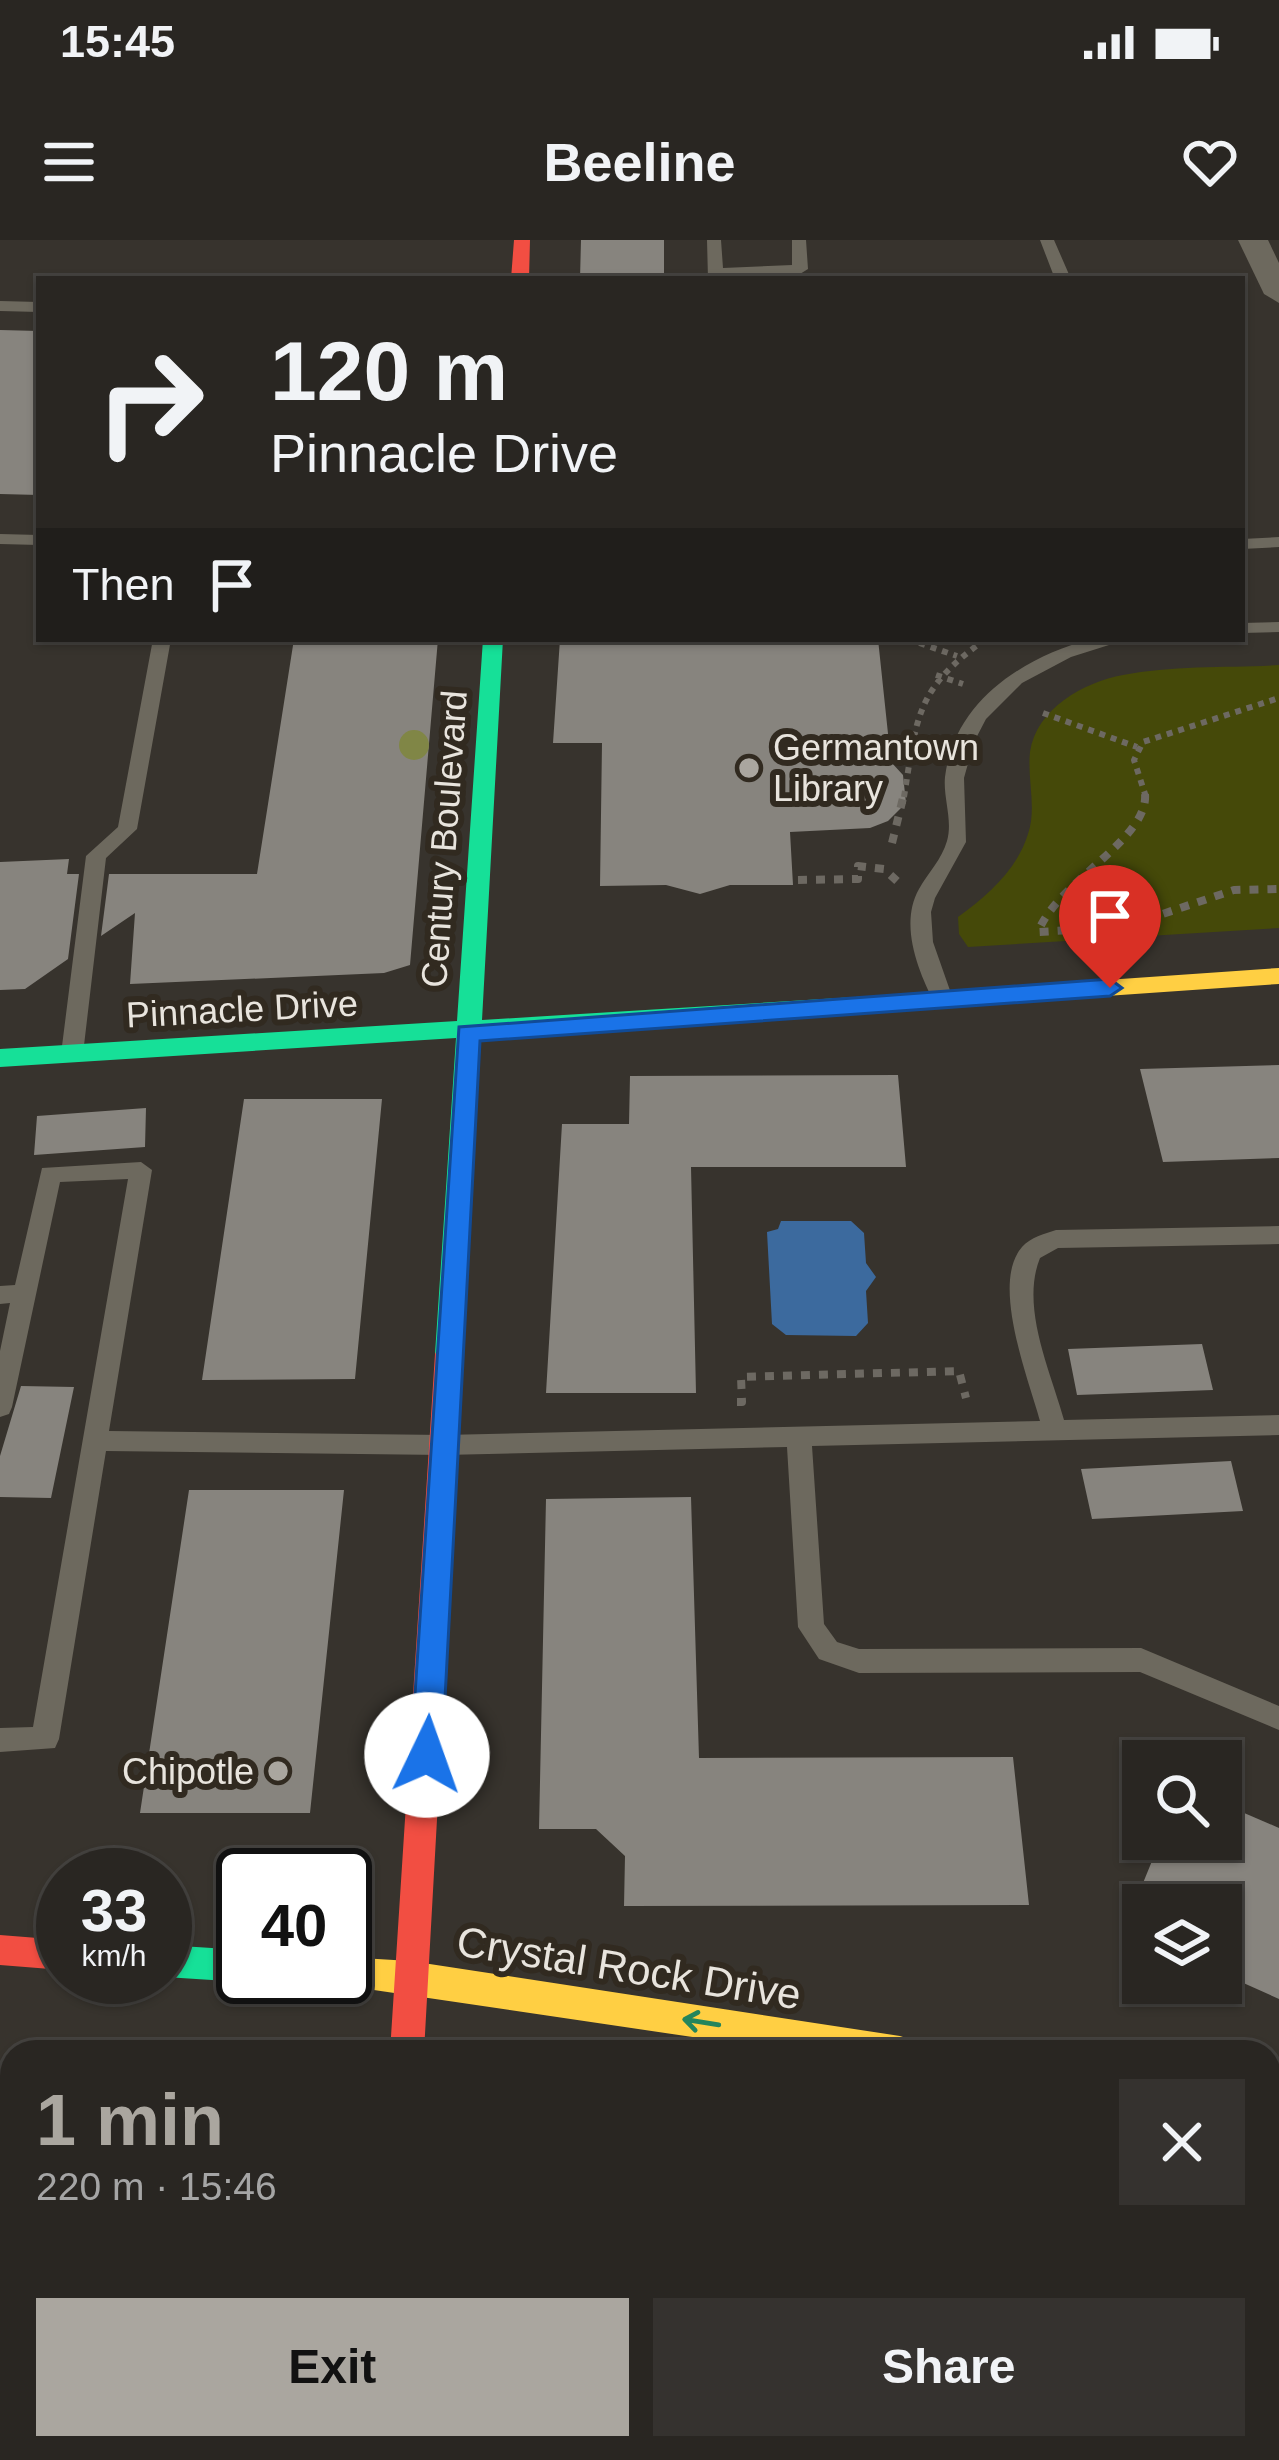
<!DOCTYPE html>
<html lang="en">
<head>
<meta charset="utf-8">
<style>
  :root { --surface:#292622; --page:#35322f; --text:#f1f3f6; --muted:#a5a5a5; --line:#454340; --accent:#aaa69f }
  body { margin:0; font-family:Helvetica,sans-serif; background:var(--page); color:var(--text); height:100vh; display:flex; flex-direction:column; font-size:45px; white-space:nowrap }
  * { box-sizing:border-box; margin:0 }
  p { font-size:39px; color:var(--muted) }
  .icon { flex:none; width:66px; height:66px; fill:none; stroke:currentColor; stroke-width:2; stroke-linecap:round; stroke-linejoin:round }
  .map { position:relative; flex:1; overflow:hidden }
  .sheet { position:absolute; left:0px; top:1800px; width:1281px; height:420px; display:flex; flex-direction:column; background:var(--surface); border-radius:36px 36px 0 0; box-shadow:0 3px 9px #0004,0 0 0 3px var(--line) }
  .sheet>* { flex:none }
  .top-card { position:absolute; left:36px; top:36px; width:1209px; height:366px; border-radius:0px; box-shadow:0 3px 9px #0004,0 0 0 3px var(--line); background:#292622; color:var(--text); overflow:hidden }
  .tools { position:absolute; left:1122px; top:1500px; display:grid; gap:24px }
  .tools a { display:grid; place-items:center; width:120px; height:120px; border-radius:0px; background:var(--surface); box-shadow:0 3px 9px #0004,0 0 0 3px var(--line); font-size:60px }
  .speed { position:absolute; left:36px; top:1608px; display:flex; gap:24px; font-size:60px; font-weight:700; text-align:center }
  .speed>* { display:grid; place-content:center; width:156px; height:156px; border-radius:50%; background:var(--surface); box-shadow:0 3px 9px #0004,0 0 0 3px var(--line); line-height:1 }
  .speed small { font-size:30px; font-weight:400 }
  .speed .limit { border:6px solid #111; border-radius:18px; background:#fff; color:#111 }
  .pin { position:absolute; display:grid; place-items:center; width:102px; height:102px; color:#fff; margin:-123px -51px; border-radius:50% 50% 50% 0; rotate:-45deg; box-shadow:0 0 12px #0007 }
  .pin .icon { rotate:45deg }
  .me { position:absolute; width:132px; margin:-66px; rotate:3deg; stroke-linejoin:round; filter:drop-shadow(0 0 9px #0008) }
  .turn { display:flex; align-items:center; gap:42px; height:252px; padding:0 36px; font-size:54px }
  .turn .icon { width:156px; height:156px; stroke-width:2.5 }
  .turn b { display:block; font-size:84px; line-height:102px }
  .then { display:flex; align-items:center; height:114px; padding:0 36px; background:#0003; gap:24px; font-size:45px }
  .round { display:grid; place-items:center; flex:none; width:126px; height:126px; border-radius:0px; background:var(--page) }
  .summary { display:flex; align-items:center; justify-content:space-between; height:204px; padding:0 36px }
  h1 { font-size:72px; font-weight:700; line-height:90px; color:var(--accent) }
  .action { display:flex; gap:24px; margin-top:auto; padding:24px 36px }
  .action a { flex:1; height:138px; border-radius:0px; background:var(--accent); color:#111; font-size:48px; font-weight:700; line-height:138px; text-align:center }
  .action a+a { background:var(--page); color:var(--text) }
  .status { display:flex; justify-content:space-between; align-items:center; height:84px; padding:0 60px; background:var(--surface); direction:ltr }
  .status svg { height:33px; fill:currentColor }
  header { display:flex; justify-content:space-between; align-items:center; height:156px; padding:0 36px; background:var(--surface); font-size:54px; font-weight:700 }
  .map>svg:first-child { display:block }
  .commercial { fill:#403846 }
  .green { fill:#454909 }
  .water { fill:#3c6a9e }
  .building { fill:#87847e }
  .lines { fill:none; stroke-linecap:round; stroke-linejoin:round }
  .path-far1 { stroke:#6d6962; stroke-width:6; stroke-dasharray:6 6; stroke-linecap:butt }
  .path { stroke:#6d6962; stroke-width:8; stroke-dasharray:9 9; stroke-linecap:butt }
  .lane { fill:#6d695e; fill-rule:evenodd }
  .street { fill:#6d695e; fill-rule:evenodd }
  .fast { fill:#16e098; fill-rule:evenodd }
  .slow { fill:#ffcf43; fill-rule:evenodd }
  .jam { fill:#f24e42; fill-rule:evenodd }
  .tree { fill:#808646 }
  .oneway { stroke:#24855c }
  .route { fill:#1a73e8; stroke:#114b97; stroke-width:3 }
  .poi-dot { fill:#aaa69f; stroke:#312a20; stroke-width:4.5 }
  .labels { text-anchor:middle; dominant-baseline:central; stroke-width:12; stroke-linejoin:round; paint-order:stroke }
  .poi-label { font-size:36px; fill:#e8e4dd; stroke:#312a20; text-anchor:start }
  .street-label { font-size:36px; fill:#e8e4dd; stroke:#312a20 }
  .near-street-label { font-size:42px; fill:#e8e4dd; stroke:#312a20 }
</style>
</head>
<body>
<div class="status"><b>15:45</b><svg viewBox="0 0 49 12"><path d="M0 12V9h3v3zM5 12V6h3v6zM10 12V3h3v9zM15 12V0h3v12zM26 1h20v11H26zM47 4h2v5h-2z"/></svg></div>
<header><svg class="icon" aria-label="menu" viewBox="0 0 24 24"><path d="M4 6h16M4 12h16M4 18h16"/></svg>Beeline<svg class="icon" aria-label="heart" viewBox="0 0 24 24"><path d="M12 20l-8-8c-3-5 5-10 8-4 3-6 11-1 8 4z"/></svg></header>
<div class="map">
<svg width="1279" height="2220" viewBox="0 0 1279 2220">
  <rect width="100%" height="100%" fill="#37332d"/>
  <path class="commercial" d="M0,1992L12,1993V2208H1072L1101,2220H0Z"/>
  <path class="green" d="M1279,425V688L968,707L959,694L958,677C987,656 1017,630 1028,594C1037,568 1027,539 1030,512C1036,469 1084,442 1123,435C1172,425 1229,428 1279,425Z"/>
  <path class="water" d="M781,981H851L864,993L866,1023L876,1037L866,1051L868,1083L856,1096L786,1095L772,1084L767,992L778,989Z"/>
  <path class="building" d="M581,0H664V39H580Z
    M0,90L39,91V255L0,254Z
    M294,399H438L410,725L384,733L130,744L135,673L101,696L109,634H257Z
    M560,399H878L891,522L903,535L906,563L888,581L870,588L790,592L793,645H730L700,654L666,645L600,646L602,503H553Z
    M69,619L67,634H79L68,719L25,749L0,750V622Z
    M1279,825V918L1163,922L1140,829Z
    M898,835L906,927H691L696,1153H546L562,884H629L630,836Z
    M244,859H382L355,1139L202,1140Z
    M146,868L145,907L34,915L37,876Z
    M1202,1104L1213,1150L1077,1155L1068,1109Z
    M21,1146L74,1147L51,1258L0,1257V1216Z
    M1231,1221L1243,1271L1092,1279L1081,1229Z
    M189,1250H344L310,1573H140Z
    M691,1257L699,1518L1013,1517L1029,1665L624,1666L625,1616L596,1589H539L546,1259Z
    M1221,1563L1279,1588V1759L1221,1733V1665H1134L1161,1599H1221Z"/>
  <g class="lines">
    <path class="path-far1" d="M908,399L957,416
      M936,435L963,444
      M1043,473L1137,507
      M904,557C917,477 915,449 986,399
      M1146,557L1134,520L1143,502L1279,458"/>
    <path class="path" d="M1145,554C1149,599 1057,642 1038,692L1124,687L1234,650L1279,649
      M892,603L904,554
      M798,640L858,639V626L884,629L897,641
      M737,1162H742L741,1137L959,1131L966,1158"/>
    <path class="lane" d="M707,0H721L723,28L792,25V0H806L808,29L800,34L708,39Z
      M1040,0H1054L1071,39H1055Z
      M0,61L39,62V72L0,71Z
      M0,294L39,295V305L0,304Z
      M1279,297V307L1242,309V299Z
      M1279,382V392L1242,393V383Z
      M153,399H171L137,589L106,618L83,814L72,822L61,814L86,616L118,587Z
      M1091,399H1128L1071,417L1022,443L986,479L974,502L964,538L966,602L935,658L931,672L933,702L953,759L949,764H935C918,731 899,684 919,649C928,633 942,619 947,601C953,580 943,558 945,537C954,461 1024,417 1091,399Z
      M141,922L152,930L109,1191L444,1195L1040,1181C1029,1140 990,1043 1022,1007C1031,997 1044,994 1056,990L1279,986V1004L1058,1008L1040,1018C1020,1067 1051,1132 1064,1180L1279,1175V1195L812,1206L824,1384L837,1402L859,1409L1141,1408L1279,1466V1490L1140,1432L859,1433L819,1419L798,1387L787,1207L444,1215L106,1211L59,1499L55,1508L0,1512V1488L33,1487L128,939L60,942L12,1167L9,1174L0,1177V1111L10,1063L0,1064V1046L15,1045L42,928Z"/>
    <path class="street" d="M1238,0H1268L1279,23V63L1264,54Z"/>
    <path class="fast" d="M483,399H503L482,780L888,755L900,763L888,771L481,797L463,1114L459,1122H439L435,1114L456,798L0,827V809L457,781Z
      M165,1705L243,1710V1737H255L243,1742L165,1737Z
      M1269,1895L1279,1899V1933L1269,1929Z
      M370,2208H408V2220H370Z"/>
    <path class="slow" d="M1279,728V744L888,771L876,763L888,755Z
      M345,1717L410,1721L900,1796L912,1800L917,1812H794L333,1744L330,1737H345Z
      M0,1862L12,1864V1898L0,1896Z
      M1269,2118L1279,2122V2158L1269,2154Z"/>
    <path class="jam" d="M514,0H530L529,39H511Z
      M449,1103L459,1106L463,1114L424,1812H390L435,1114L439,1106Z
      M0,1695L63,1700V1730L0,1725Z
      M251,2208H289L286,2220H248Z"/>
  </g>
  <circle class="tree" cx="414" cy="505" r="15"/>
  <defs><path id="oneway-shaft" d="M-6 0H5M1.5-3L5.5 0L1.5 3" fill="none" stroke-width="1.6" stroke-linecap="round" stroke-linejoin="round" transform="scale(3)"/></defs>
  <use class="oneway" href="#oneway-shaft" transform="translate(701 1782) rotate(-171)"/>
  <path class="route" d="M1110,739L1122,748L1110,756L480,801L442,1515L438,1525L427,1529L416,1525L411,1515L459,787Z"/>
  <g class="poi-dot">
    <circle cx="749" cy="528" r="12"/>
    <circle cx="278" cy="1531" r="12"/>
  </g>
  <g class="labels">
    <g class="poi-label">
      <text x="773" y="507">Germantown<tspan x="773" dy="41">Library</tspan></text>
      <text x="254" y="1531" text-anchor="end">Chipotle</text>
    </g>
    <g class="street-label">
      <text transform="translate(444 599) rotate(-86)">Century Boulevard</text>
      <text transform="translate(242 769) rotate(-3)">Pinnacle Drive</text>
    </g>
    <g class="near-street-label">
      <text transform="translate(629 1728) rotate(9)">Crystal Rock Drive</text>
    </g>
  </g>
</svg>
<div class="tools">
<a><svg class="icon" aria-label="search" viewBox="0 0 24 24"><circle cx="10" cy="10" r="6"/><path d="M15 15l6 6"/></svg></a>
<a><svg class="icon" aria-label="layers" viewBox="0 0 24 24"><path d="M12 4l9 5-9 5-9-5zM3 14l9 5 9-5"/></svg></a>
</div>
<div class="speed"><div>33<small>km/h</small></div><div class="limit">40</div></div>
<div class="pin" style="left:1110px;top:748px;background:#d93025"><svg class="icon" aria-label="arrive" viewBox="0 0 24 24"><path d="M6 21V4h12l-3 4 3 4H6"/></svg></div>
<svg class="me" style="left:427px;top:1515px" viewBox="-20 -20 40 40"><circle r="19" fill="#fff"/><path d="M0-13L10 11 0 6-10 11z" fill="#1a73e8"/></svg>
<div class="top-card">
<div class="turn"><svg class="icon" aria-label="right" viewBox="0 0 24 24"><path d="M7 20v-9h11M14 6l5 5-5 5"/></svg><div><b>120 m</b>Pinnacle Drive</div></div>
<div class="then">Then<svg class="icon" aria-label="arrive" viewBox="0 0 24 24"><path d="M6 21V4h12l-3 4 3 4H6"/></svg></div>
</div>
<section class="sheet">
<div class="summary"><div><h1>1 min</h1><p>220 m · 15:46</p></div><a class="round"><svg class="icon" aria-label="close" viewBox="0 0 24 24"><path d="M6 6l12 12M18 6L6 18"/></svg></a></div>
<div class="action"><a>Exit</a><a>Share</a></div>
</section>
</div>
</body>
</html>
